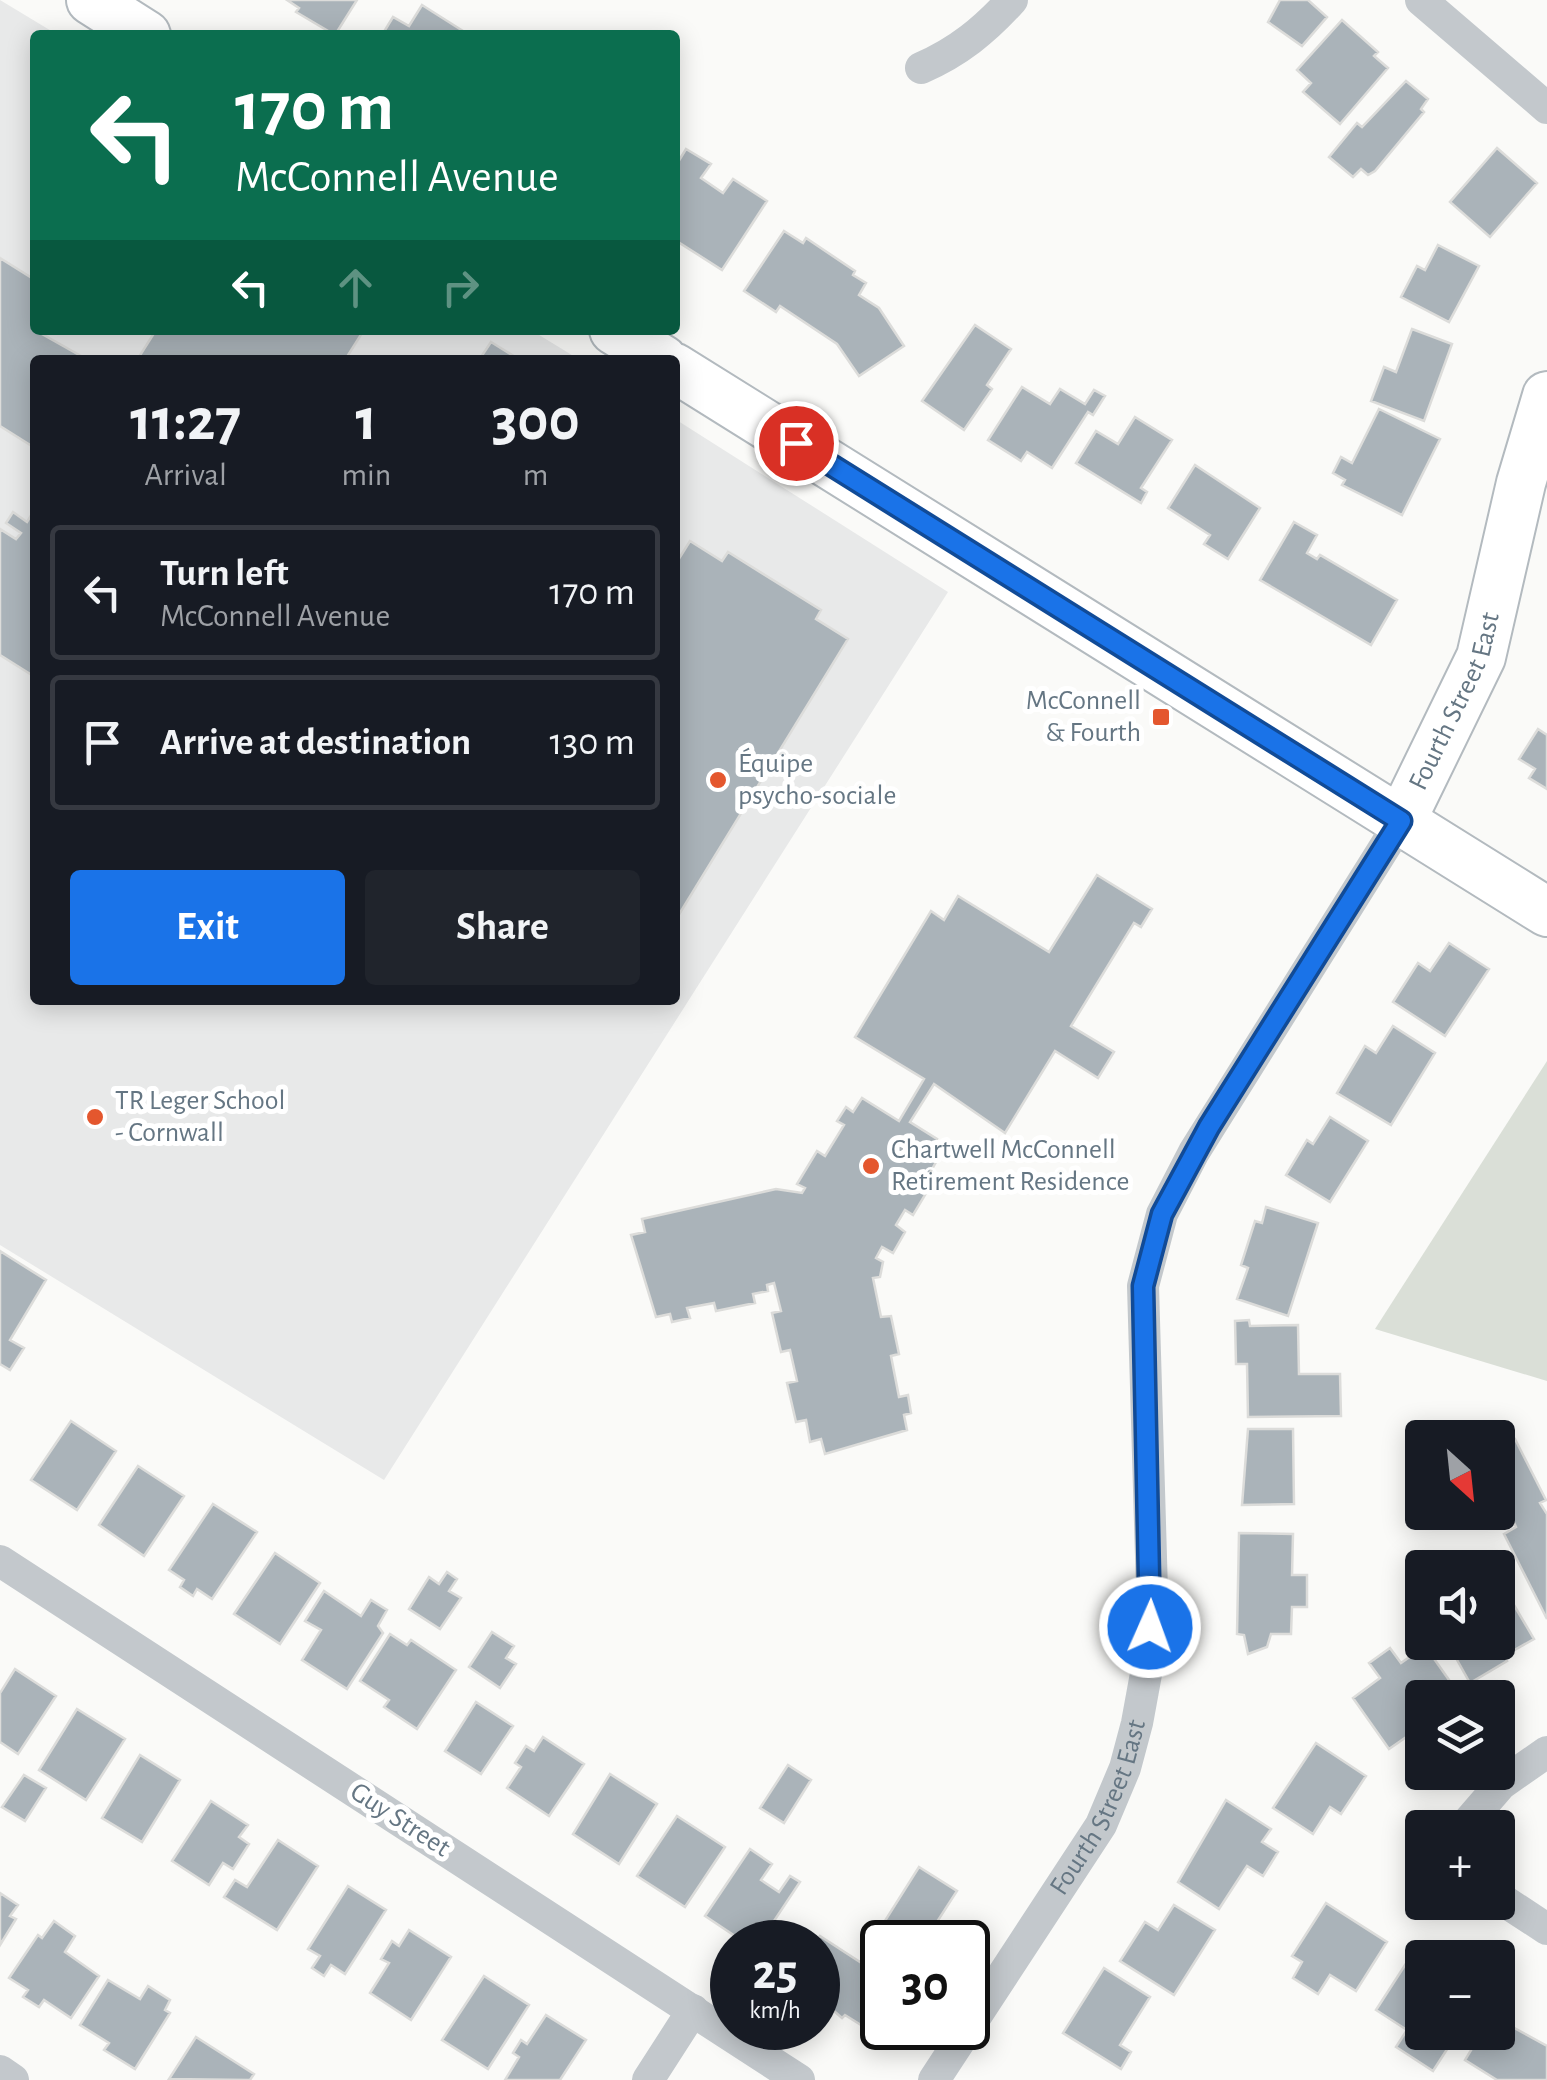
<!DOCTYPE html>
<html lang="en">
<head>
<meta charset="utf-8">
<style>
  :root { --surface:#171b24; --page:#20242c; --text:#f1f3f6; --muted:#9ea1a6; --line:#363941; --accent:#1a73e8 }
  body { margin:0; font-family:"Alegreya Sans",sans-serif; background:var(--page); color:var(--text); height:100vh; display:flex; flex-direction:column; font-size:38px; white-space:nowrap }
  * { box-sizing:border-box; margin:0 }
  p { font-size:32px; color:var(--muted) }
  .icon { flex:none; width:55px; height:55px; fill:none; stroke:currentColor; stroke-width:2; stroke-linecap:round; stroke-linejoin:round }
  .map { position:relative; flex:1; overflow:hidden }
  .panel { position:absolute; left:30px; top:355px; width:650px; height:650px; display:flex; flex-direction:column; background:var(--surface); border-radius:10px; box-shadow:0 5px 25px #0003 }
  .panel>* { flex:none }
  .top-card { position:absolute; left:30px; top:30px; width:650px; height:305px; border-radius:10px; box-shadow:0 5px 25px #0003; background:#0b6e4f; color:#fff; overflow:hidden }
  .needle { width:65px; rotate:153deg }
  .controls { position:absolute; left:1405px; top:1420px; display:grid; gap:20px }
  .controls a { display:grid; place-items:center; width:110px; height:110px; border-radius:10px; background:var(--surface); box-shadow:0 5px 25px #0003; font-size:50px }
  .speed { position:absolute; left:710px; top:1920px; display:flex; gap:20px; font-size:50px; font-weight:700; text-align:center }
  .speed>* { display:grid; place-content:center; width:130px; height:130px; border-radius:50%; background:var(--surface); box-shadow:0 5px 25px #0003; line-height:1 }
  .speed small { font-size:25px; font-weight:400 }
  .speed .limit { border:5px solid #111; border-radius:15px; background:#fff; color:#111 }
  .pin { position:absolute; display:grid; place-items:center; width:85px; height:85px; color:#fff; margin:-42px; border:5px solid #fff; border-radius:50%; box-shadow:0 2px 10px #0007 }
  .me { position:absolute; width:110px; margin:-55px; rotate:2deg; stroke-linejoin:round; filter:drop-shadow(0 0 8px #0008) }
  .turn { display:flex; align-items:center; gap:35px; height:210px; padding:0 40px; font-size:45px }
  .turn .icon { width:130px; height:130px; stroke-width:2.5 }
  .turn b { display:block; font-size:70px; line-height:85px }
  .lanes { display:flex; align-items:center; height:95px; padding:0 40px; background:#0003; justify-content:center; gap:50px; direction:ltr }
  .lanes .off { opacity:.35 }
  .eta { display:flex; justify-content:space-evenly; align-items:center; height:170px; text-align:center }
  .eta b { font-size:60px; font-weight:700; line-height:70px }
  .primary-button { display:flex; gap:20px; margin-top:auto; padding:20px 40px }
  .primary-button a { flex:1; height:115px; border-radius:10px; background:var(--accent); color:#fff; font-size:40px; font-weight:700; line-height:115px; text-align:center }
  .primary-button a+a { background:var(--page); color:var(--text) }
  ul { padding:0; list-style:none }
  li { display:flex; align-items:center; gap:30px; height:135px; margin:0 20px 15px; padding:0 20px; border:5px solid var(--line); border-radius:10px }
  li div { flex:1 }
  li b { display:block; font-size:38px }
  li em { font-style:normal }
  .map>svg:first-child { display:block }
  .built { fill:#e8e9e9 }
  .green { fill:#dadfd7 }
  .building { fill:#aab3b9; stroke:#dcdcda; stroke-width:2.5 }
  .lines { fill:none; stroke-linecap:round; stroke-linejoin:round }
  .secondary-casing { stroke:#b3babf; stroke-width:52 }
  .street { stroke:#c3c8cc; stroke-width:32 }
  .secondary { stroke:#fff; stroke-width:48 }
  .route-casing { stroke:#114b97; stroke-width:25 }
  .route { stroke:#1a73e8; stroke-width:18 }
  .poi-dot { fill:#e4572e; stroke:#fff; stroke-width:4 }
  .labels { text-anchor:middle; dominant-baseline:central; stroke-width:10; stroke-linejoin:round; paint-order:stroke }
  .street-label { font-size:28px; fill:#657683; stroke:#fff }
  .poi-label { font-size:28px; fill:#657683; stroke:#fff; text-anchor:start }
</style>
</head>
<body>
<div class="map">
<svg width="1547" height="2080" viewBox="0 0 1547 2080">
  <rect width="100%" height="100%" fill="#fafaf8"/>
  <path class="built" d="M0,0L58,35H35V330H531L580,360H35V1000H675V419L948,592L384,1480L0,1245Z"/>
  <path class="green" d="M1547,1061V1381L1375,1329Z"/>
  <path class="building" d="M287,0H357L335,35L296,12L299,8Z
    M1280,0H1308L1327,17L1302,46L1268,22Z
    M422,5L463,31L460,35H382L393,17L409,26Z
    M1342,20L1378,52L1374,56L1388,68L1340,124L1303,92L1311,83L1297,70Z
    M1406,81L1428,99L1421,109L1424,112L1375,171L1368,175L1361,169L1353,177L1329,157L1357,123L1362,127Z
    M1497,148L1537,183L1490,237L1450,202Z
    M686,149L711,164L701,178L723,193L733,179L767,201L722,270L675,240V167Z
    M784,231L803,243L806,238L855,271L853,275L866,283L859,295L879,308L904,346L859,376L837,344L780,306L776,312L744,291Z
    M1438,245L1479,266L1449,322L1401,297L1417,266L1425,270Z
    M0,258L35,280V330L88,360H35V448L0,426Z
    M975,325L1011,349L987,385L992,389L964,430L922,401Z
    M1412,329L1452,344L1424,421L1371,401L1384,367L1396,372Z
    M156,330H364L345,360H137Z
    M491,342L520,360H479Z
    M1022,387L1050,404L1060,389L1085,404L1094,390L1105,396L1093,415L1088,412L1052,468L1027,452L1021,461L988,440Z
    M1379,409L1440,439L1402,515L1342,485L1345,480L1333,473L1341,457L1352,463Z
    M1135,417L1172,440L1141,488L1147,492L1141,503L1076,463L1096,431L1118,444Z
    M1195,465L1260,508L1228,559L1204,544L1210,535L1168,508Z
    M35,509V677L0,655V529L16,539L21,533L6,523L13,512L27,522Z
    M1294,522L1317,535L1307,553L1317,559L1320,555L1397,600L1371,645L1260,580Z
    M690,541L722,561L728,552L821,610L816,619L848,639L675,921V565Z
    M1538,729L1547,735V789L1529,778L1535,769L1519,759Z
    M1097,875L1152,909L1141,927L1134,923L1071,1026L1114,1052L1098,1078L1055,1051L1005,1133L934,1084L910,1122L937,1139L930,1151L939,1157L928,1176L934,1180L913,1215L905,1210L896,1225L905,1232L893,1253L882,1247L876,1258L883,1262L880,1277L873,1278L881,1317L891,1316L899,1354L891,1356L899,1397L908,1395L911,1413L904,1415L907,1430L825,1454L821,1439L810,1442L806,1420L796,1422L787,1383L797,1381L790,1350L781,1352L772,1313L781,1311L774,1283L767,1285L768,1291L753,1294L755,1303L716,1311L714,1303L687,1308L690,1318L672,1322L670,1314L656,1317L631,1235L645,1232L642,1219L776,1189L802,1193L805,1188L797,1184L817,1151L825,1156L844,1125L837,1121L846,1107L853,1112L862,1098L899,1121L924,1079L855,1037L931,911L944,920L958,896L1049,952Z
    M1449,943L1489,969L1445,1036L1393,1002L1418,963L1430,971Z
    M1393,1026L1435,1053L1391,1125L1337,1093L1365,1046L1376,1053Z
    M1330,1117L1368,1141L1330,1202L1286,1175L1307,1140L1313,1144Z
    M1266,1207L1318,1223L1288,1316L1237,1299L1248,1268L1241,1265L1255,1221L1262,1223Z
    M0,1251L46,1280L10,1340L24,1348L10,1370L0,1364Z
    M1249,1320L1250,1326L1298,1325L1299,1374H1340L1341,1416L1248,1417L1247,1364H1236L1235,1321Z
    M71,1421L116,1451L77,1510L31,1480Z
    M1248,1429H1293L1294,1504L1242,1505Z
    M1515,1439L1546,1500L1540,1503L1547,1514V1619L1504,1534L1516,1527L1512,1518L1499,1524L1494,1512H1498V1443Z
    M138,1466L184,1496L144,1556L99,1525Z
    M213,1504L257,1532L212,1599L197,1589L193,1596L180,1587L184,1580L169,1570Z
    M1239,1533L1293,1534L1292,1575H1307V1607H1292L1291,1634H1271L1267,1647L1248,1654L1244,1635L1237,1634Z
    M275,1553L320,1583L280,1644L234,1614Z
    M447,1572L457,1579L449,1591L461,1598L440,1629L409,1609L429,1577L439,1584Z
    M324,1591L361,1616L371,1600L387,1610L378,1626L383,1633L347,1689L302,1660L321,1630L305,1621Z
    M1511,1600L1534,1639L1504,1656L1507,1661L1470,1683L1447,1642H1498V1608Z
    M492,1632L514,1646L506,1658L516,1664L500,1688L469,1667Z
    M390,1634L407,1645L411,1640L456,1670L417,1729L384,1707L389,1700L360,1681Z
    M1425,1646L1454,1687L1439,1698H1422V1726L1389,1749L1353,1698L1380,1678L1369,1663L1390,1648L1401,1663Z
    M15,1669L56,1696L18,1754L0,1742V1693Z
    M476,1702L513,1726L481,1774L445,1751Z
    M77,1709L125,1739L86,1800L39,1770Z
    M543,1737L584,1764L549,1816L507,1788L521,1767L515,1763L526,1746L534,1751Z
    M1316,1743L1366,1776L1341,1814L1330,1807L1313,1834L1273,1808Z
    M140,1755L180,1780L142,1842L102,1818Z
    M788,1765L811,1780L784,1823L760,1808Z
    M610,1774L657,1804L619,1864L573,1834Z
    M24,1775L46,1788L25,1821L2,1807Z
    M1226,1800L1271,1829L1262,1842L1278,1852L1263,1876L1247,1866L1219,1909L1178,1882Z
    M211,1801L248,1825L239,1837L249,1844L233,1869L223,1863L209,1885L172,1861Z
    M677,1816L725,1847L685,1907L637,1876Z
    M278,1840L318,1866L277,1930L224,1897L235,1880L247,1887Z
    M750,1849L772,1864L761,1880L779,1892L790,1876L800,1882L760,1942L744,1936L741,1940L705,1916Z
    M919,1867L957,1891L924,1942H888L876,1935Z
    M348,1886L386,1910L345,1974L331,1965L324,1976L312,1968L320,1956L308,1949Z
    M0,1893L18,1905L10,1916L16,1919L0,1945Z
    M1326,1903L1387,1942L1356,1991L1330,1975L1318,1994L1293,1978L1302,1962L1292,1956Z
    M1174,1905L1215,1930L1174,1995L1120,1961L1145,1922L1158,1930Z
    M54,1921L75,1936L65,1952L99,1976L71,2018L44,2000L39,2007L23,1997L28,1990L9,1978L38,1935L42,1938Z
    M409,1930L451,1957L411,2020L370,1993L389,1963L381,1959L392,1941L399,1946Z
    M820,1936L860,1962L874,1941L882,1947V2009L869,2030L845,2015L842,2018L818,1997L815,1942Z
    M1407,1962L1422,1972V2032H1479L1470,2047L1455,2037L1433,2071L1396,2047L1407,2030L1376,2010Z
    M1104,1968L1150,1997L1120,2045L1131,2052L1121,2069L1063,2033Z
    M484,1976L529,2005L488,2069L442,2040Z
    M108,1980L140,1999L148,1986L170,2000L165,2010L170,2013L135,2069L104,2050L109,2043L80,2025Z
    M546,2015L586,2040L560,2080H505L519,2057L513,2053L521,2040L527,2044Z
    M1498,2019L1547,2046V2080H1497L1465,2060L1482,2032H1498Z
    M196,2037L254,2074L250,2080L169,2079Z"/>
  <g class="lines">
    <defs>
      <g id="secondary">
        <path d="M91,0L146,35"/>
        <path d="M614,330L663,360"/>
        <path d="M675,368L1547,912"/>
        <path id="s2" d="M1401,821L1481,657L1521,483L1547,396"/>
      </g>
    </defs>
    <use href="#secondary" class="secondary-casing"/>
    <g class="street">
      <path d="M1421,0L1547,108"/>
      <path d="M921,68C958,52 985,30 1012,0"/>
      <path d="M0,1561L799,2080"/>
      <path d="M1463,1828L1501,1784L1547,1752"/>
      <path d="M1498,1897L1547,1929"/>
      <path d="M0,2071L13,2080"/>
      <path d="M648,2080L693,2010"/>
      <path id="s1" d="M934,2080L1101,1825L1125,1768L1137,1723L1148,1663L1152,1591L1143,1286L1162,1214L1194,1152L1401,821"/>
    </g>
    <use href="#secondary" class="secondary"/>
  </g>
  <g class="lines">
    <defs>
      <path id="route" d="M796,443L1401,821L1209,1127L1162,1214L1143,1286L1150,1627"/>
    </defs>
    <use href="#route" class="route-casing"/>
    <use href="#route" class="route"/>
  </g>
  <g class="poi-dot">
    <rect x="1151" y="707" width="20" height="20" rx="5"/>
    <circle cx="718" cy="780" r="10"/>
    <circle cx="95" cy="1117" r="10"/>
    <circle cx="871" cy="1166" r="10"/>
  </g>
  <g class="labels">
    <g class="street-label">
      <text stroke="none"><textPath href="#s2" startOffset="132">Fourth Street East</textPath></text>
      <text stroke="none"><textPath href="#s1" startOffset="320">Fourth Street East</textPath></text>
      <text transform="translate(400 1820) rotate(33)">Guy Street</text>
    </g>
    <g class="poi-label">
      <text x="1141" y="701" text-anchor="end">McConnell<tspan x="1141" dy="32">&amp; Fourth</tspan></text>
      <text x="738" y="764">Équipe<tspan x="738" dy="32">psycho-sociale</tspan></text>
      <text x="115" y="1101">TR Leger School<tspan x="115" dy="32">- Cornwall</tspan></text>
      <text x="891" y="1150">Chartwell McConnell<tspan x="891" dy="32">Retirement Residence</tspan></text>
    </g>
  </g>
</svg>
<div class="controls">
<a><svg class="needle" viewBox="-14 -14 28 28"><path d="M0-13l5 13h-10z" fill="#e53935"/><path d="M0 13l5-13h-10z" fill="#9ea1a6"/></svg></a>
<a><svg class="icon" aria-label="sound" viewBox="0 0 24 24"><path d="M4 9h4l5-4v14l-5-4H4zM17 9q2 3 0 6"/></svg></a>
<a><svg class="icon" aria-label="layers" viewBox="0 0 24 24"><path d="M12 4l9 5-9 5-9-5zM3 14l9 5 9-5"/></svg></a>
<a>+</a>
<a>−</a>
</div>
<div class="speed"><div>25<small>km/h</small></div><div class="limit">30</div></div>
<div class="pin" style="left:796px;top:443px;background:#d93025"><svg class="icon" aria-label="arrive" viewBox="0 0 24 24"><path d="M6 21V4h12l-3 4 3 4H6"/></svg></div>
<svg class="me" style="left:1150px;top:1627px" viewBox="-20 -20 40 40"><circle r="17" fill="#1a73e8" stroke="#fff" stroke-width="3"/><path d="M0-11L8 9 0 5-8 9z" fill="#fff"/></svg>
<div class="top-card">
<div class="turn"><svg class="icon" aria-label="left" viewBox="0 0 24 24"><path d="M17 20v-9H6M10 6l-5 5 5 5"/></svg><div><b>170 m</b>McConnell Avenue</div></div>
<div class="lanes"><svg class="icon" aria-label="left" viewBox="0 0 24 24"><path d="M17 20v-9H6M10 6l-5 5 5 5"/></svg><svg class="icon off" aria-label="ahead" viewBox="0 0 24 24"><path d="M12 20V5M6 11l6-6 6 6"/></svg><svg class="icon off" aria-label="right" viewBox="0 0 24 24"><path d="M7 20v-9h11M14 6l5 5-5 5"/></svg></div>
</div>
<section class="panel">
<div class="eta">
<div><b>11:27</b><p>Arrival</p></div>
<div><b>1</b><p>min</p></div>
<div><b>300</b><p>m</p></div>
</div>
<ul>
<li><svg class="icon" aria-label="left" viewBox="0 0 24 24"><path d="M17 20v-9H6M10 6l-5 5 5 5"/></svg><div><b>Turn left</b><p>McConnell Avenue</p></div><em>170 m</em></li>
<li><svg class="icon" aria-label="arrive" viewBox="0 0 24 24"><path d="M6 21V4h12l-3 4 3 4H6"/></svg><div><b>Arrive at destination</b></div><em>130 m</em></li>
</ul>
<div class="primary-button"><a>Exit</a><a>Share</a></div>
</section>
</div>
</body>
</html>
